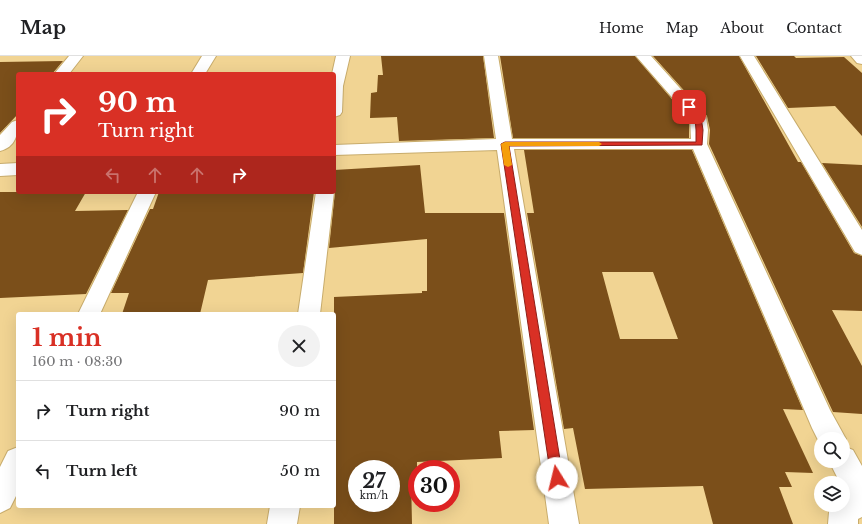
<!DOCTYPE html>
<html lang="en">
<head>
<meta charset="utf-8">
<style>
  :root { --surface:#fff; --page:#f2f2f2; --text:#202124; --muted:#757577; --line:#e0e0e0; --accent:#d93025 }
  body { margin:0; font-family:"Libre Baskerville",serif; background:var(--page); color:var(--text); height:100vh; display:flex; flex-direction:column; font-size:15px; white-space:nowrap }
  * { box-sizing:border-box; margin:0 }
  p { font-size:13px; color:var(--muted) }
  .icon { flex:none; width:22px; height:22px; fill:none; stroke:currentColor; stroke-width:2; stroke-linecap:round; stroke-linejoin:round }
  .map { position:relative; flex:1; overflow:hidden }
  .panel { position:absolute; left:16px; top:256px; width:320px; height:196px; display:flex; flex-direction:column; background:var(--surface); border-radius:4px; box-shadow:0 4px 16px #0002 }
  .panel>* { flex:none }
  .hud { position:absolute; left:16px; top:16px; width:320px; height:122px; border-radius:4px; box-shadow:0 4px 16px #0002; background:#d93025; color:#fff; overflow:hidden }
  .controls { position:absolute; left:814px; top:376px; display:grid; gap:8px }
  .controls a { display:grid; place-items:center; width:36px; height:36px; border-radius:50%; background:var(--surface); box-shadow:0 4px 16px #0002; font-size:20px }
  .speed { position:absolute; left:348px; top:404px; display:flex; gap:8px; font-size:20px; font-weight:700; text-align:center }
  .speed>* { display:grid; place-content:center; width:52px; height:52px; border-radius:50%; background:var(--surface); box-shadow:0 4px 16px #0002; line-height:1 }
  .speed small { font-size:10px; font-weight:400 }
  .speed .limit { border:6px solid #d22; background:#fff; color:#111 }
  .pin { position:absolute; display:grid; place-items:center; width:34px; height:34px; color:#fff; margin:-17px; border-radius:8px; box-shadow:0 2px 6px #0006 }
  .me { position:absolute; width:44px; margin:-22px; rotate:351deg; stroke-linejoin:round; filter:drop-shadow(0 0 3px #0008) }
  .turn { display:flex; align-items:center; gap:14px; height:84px; padding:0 16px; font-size:18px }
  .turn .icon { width:52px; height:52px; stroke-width:2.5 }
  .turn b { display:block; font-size:28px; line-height:34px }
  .lanes { display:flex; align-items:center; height:38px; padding:0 16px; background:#0003; justify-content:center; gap:20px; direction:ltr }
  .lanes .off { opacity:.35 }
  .round { display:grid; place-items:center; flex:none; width:42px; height:42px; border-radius:21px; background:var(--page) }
  .overview { display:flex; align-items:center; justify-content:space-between; height:68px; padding:0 16px }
  h1 { font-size:24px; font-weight:800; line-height:30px; color:var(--accent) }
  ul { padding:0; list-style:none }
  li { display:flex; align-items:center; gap:12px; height:60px; padding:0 16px; border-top:1px solid var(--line) }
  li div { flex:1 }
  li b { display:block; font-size:15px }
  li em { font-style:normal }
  header { display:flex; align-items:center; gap:24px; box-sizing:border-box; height:56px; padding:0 20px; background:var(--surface); border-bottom:1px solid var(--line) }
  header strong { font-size:19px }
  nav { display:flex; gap:22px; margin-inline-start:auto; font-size:14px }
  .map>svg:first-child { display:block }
  .building { fill:#7b4f1a; fill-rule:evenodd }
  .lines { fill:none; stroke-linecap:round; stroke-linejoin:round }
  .minor-casing { stroke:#c8ac6c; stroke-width:2 }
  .minor { fill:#fff; fill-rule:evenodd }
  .route { fill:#d93025; stroke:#8d1f18 }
  .slow { fill:#f59e0b }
</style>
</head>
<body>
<header>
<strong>Map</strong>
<nav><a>Home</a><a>Map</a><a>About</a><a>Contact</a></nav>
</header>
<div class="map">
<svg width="862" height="468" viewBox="0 0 862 468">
  <rect width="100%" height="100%" fill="#f1d493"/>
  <path class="building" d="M381,0H483L494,82L399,85L397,61L370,62L371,37L377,36L378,19H383Z
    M500,0H635L689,63V82H513Z
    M653,0H739L798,106H801L854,197L862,200V255L832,254L862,310V358L833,356L709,88L710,74L707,60Z
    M756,0H794L796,2L844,1L862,17V80L835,50L788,52Z
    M63,5L52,18H18V58L0,77V6Z
    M524,94H692L803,354L783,353L813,417L785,416L792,431H779L793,468H713L703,430L585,433L573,372L564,373L527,157H534ZM602,216H653L678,283H620Z
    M822,107L862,109V171Z
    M420,109L425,157H504L534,374L499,375L502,402L417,406V421H411L412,468H334V241L422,237V235H427V183L329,192L335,136L334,134V114ZM357,413H391V447H357Z
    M0,136H86L75,155L128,154L86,238L0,242Z
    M159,136H314L303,217L208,224L200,258H122L129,237H111L150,153H153Z"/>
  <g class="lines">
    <defs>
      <path id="minor" d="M69,0H83L69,18H54Z
        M202,0H216L205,18H191Z
        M336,0H350L343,30L342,56L340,59L334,61V18H332Z
        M484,0H498L512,83H691L690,62L636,0H651L706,61L708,74L707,88L830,354L846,383L843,389V383H821V390L812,372L693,93H514L579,468H549L497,94L334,99V89L496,83Z
        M740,0H754L862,174V199L855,196Z
        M851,0H862V8L857,7Z
        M18,64C18,78 16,91 0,95V79L12,66Z
        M18,107V119L0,120V108Z
        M138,136H156L100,258H78Z
        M316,136H334L320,258H298Z
        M843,390L853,394L862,410V461L858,463V468H828L829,456L832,449H843V438L845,437L843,433V427H840L829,405H843Z
        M18,391V436L10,452L0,457V411L8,395Z
        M270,450H300L297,468H267Z"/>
    </defs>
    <use href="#minor" class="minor-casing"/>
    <use href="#minor" class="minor"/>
  </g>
  <path class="route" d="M686,49H691L701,61L703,74L702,89L509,90L563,422L561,427L557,428L553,427L551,422L501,88L505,86H696V74L695,61L685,51Z"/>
  <path class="slow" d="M505,86H599L602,88L599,90H509L512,109L508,111L504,109L501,88Z"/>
</svg>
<div class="controls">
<a><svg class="icon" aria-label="search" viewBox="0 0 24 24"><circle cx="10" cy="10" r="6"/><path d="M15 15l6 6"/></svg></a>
<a><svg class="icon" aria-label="layers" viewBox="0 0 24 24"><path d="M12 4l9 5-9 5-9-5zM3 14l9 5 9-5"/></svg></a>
</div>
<div class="speed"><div>27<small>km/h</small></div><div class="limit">30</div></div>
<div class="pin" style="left:689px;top:51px;background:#d93025"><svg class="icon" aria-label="arrive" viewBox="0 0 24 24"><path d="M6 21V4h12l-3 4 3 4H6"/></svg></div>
<svg class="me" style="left:557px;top:422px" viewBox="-20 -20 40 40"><circle r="19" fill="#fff"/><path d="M0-13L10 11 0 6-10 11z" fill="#d93025"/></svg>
<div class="hud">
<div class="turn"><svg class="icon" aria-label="right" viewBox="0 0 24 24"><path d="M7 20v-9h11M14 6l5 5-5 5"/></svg><div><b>90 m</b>Turn right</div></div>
<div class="lanes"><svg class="icon off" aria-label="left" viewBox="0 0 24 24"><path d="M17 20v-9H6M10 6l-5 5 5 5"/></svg><svg class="icon off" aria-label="ahead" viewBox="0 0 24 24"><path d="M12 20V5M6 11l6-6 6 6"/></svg><svg class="icon off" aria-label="ahead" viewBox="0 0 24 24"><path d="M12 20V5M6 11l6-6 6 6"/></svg><svg class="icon" aria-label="right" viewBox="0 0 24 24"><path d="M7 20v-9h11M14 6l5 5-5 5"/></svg></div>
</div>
<section class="panel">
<div class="overview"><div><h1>1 min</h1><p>160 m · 08:30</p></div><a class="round"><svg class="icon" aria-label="close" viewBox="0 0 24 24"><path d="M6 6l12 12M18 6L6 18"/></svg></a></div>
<ul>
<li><svg class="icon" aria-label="right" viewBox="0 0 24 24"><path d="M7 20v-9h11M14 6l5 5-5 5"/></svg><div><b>Turn right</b></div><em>90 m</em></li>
<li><svg class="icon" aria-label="left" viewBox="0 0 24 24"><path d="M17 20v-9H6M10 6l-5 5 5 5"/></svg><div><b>Turn left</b></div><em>50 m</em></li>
</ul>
</section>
</div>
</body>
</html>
